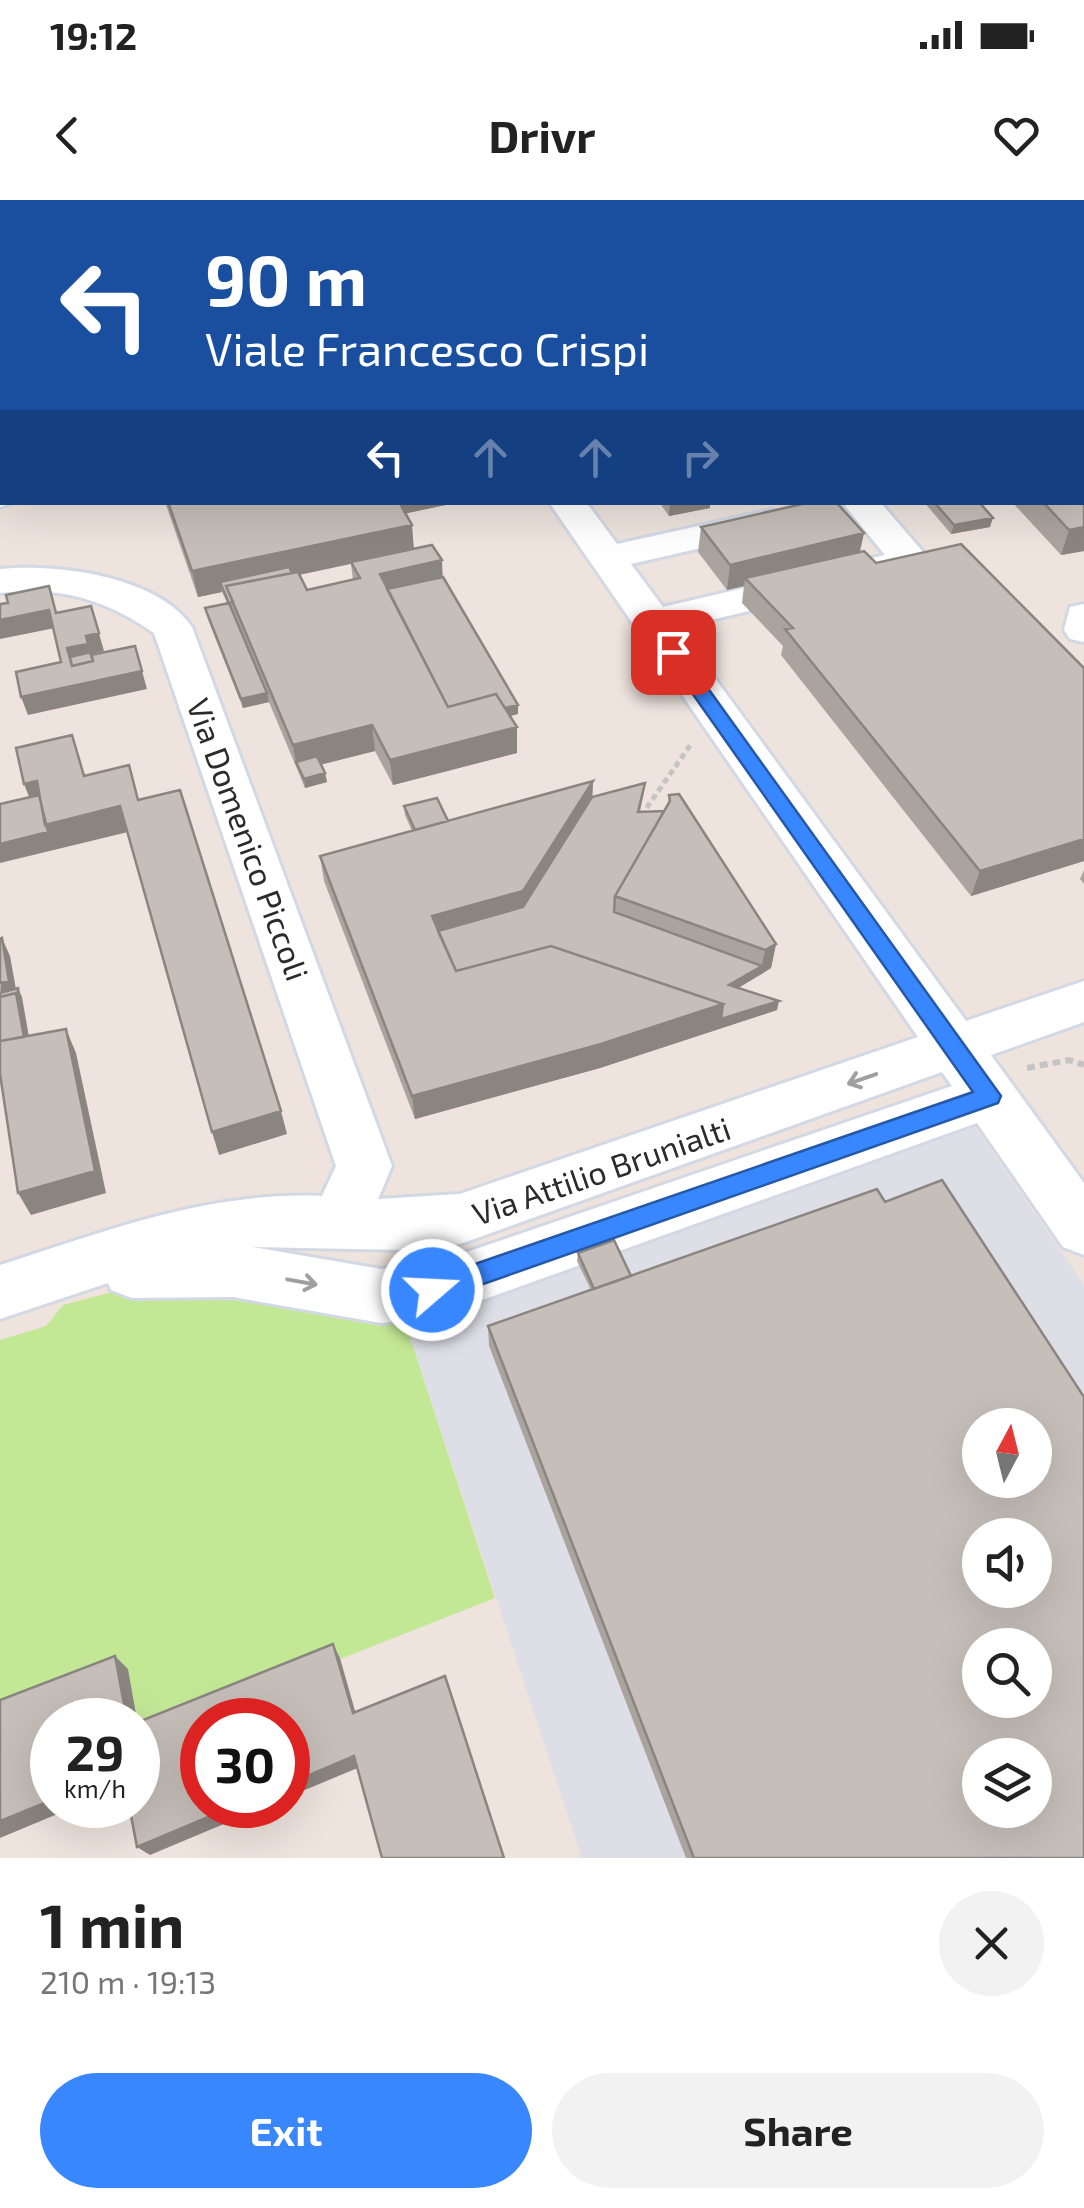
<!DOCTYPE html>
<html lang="en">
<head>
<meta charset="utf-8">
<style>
  :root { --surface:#fff; --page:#f2f2f2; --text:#222; --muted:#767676; --accent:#3987ff }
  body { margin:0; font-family:"Exo 2",sans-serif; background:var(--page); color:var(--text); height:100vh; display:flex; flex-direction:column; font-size:38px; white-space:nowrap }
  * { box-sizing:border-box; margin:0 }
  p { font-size:32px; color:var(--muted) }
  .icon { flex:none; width:55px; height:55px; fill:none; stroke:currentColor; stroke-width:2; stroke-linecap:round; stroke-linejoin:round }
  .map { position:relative; height:1658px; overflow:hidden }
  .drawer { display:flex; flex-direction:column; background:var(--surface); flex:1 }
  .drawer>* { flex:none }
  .banner { position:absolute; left:0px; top:0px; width:1085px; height:305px; box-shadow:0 10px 40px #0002; background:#1a4fa0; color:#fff; overflow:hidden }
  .needle { width:65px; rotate:7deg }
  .fabs { position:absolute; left:962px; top:1208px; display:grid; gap:20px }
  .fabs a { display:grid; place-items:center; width:90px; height:90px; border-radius:50%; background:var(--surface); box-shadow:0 10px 40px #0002; font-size:50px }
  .speed { position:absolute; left:30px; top:1498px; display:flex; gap:20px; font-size:50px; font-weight:700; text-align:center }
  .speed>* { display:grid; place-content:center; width:130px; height:130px; border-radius:50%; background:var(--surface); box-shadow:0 10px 40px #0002; line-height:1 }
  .speed small { font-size:25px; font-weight:400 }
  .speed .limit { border:15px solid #d22; background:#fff; color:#111 }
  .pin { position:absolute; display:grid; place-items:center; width:85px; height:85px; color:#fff; margin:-42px; border-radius:20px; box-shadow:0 5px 15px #0006 }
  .me { position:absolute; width:110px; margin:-55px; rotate:71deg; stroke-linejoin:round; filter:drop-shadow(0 0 8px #0008) }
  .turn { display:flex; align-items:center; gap:35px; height:210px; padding:0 40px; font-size:45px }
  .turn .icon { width:130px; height:130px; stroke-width:2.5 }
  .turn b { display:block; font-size:70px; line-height:85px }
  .lanes { display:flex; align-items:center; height:95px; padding:0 40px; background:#0003; justify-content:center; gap:50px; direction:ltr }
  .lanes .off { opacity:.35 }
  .round { display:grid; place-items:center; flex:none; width:105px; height:105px; border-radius:52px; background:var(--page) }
  .overview { display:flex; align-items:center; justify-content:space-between; height:170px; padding:0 40px }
  h1 { font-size:60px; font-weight:700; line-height:75px }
  .action { display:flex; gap:20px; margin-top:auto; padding:20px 40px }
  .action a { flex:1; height:115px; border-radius:60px; background:var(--accent); color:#fff; font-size:40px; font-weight:700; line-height:115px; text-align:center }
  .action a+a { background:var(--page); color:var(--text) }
  .status { display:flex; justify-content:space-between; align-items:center; height:70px; padding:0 50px; background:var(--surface); direction:ltr }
  .status svg { height:28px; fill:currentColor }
  header { display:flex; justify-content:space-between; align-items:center; height:130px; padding:0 40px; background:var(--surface); font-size:45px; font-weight:700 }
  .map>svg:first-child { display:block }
  .industrial { fill:#dedee6; fill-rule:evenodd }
  .green { fill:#c3e895 }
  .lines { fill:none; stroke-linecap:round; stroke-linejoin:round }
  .minor-casing { stroke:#d2d9e5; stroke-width:6 }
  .path-far1 { stroke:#c4c4c4; stroke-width:5; stroke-dasharray:6 4; stroke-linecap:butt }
  .path { stroke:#c4c4c4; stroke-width:6; stroke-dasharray:8 5; stroke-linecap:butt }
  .minor { fill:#fff; fill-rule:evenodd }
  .wall { fill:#aaa39e; fill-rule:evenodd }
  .shaded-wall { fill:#8b8581 }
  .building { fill:#c6beb8; stroke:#8b8581; stroke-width:2.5; fill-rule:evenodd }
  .oneway { stroke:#a0a0a0 }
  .route { fill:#3987ff; stroke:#2558a6; stroke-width:2.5 }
  .labels { text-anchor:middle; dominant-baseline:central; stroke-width:9; stroke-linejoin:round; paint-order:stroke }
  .street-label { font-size:32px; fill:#2b2b2b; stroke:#fff }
</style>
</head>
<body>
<div class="status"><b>19:12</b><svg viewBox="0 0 49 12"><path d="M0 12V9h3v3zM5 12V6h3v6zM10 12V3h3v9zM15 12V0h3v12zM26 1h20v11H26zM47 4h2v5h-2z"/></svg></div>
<header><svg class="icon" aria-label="back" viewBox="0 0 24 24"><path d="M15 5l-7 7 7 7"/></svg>Drivr<svg class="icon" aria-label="heart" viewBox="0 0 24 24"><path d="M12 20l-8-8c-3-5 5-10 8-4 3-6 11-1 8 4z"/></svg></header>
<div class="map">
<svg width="1084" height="1658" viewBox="0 0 1084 1658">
  <rect width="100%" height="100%" fill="#eee3dd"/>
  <path class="industrial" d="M949,918L975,927L1084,1085V1658H582L403,1116ZM980,1225H1035V1280H980ZM980,1335H1035V1390H980ZM980,1445H1035V1500H980ZM980,1555H1035V1610H980Z"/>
  <path class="green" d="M158,1080L403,1116L495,1398L140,1538L127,1470L0,1519V1140L46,1126L63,1105Z"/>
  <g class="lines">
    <defs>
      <path id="minor" d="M958,0H988L989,2H960Z
        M1082,86H1084V105H1082Z
        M2,282V302H14L0,307Z
        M549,302H586L617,344L771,310L784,313L790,321L784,329L631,364L663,407L885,355L842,302H880L924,353L929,361L924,369L678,428L966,821L1084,781V822L991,855L1084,983V1055L1063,1047L977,923L432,1118L381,1123L233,1097L132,1098L111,1090L108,1083L0,1119V1065C106,1031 209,991 322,996L336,966L154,433C105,399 60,386 0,393V369C56,363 158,376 192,427L392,966L378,999L460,994L918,837ZM942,872L952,886L432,1064L381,1069L253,1047L403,1050L460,1044Z
        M1084,404V442L1070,439L1064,430L1070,407Z"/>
    </defs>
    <use href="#minor" class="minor-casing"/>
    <path class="path-far1" d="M641,616L691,544"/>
    <path class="path" d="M1027,868L1069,860L1084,865"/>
    <use href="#minor" class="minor"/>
  </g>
  <path class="wall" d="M0,0H73L70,2H2V21L0,20Z
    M0,112H2V224H0Z
    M1082,289L1084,290V351L1061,355L1012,302H1082Z
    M165,302H460L405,313L414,349L443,377L518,514L510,516L517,527V553L393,585L375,551L321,564L325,573L327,582L305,588L269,502L243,508L207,417L205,408L227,403L222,392L198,397ZM351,364L353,380L307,390L299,375Z
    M659,302H712L710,303V308L669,316Z
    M924,302H979L990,327L951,334Z
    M701,327L864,333L860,352L876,363L1084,468V661L971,696L781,455L783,446L742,403L744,386L727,390L698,352Z
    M593,581L592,597L644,592L640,612L664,611L668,605L669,595L776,744L771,768L738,788L777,810L600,868L415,919L324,681L320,656L412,631L405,615L404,606L448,621Z
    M1084,670V684L1080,679Z
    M578,1053L631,1076L1084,1658H686L489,1146L488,1126L591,1090L577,1061Z"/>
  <path class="shaded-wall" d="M40,0H73L70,2H37Z
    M156,0H185L183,2H154Z
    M231,0H258L255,2H229Z
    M320,0H343L340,2H318Z
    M647,0H698V2H643V1Z
    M2,24V52L0,54V26Z
    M2,205V224H0V206Z
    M393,302H460L394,316Z
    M670,302H712L710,303V308L669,316Z
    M993,318L990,327L951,334L954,325Z
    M412,325L414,350L224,391L220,382L222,392L198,397L192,371Z
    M1084,327V351L1061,355L1069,330Z
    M864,333L858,358L745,378L744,386L727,390L730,365Z
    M442,360L443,386L386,399L380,374Z
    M91,406L104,451L92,454L77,484L67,448L86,436Z
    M49,410L55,428L0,439V414Z
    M142,471L147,489L28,515L21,497Z
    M267,493L269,502L243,508L241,499Z
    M518,505V514L449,532V523Z
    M372,525L375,551L300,570L296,562L293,545Z
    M517,527V553L393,585L390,560Z
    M325,573L327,582L305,588L304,579Z
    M37,581L120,606L128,632L0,663V644L34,609L24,584Z
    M593,581L592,606L523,716L437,740L432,716Z
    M1084,639V661L971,696L980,671Z
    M2,738L10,756L17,795L18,788L22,797L33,860L0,802Z
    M776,744L771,768L760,775L765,750Z
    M762,766L760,775L728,794L729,785Z
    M779,801L777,810L600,868L415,919L412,896L723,804Z
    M66,829L76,853L106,993L31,1015L18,993Z
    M281,911L287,934L219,955L212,932Z
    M333,1444L340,1458L359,1525L353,1513Z
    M115,1456L128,1469L137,1520H127Z
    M354,1556L360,1567L288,1597V1584Z
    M52,1600V1605H79L0,1638V1621Z
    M237,1605H269L150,1655L137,1647Z"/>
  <path class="building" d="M11,0H40L37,2Z
    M93,0H156L154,2H90Z
    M180,0H231L229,2H178Z
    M267,0H320L318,2H264Z
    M368,0H433V2H367Z
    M882,0H901L904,2H884Z
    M933,0H965L968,2H936Z
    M1023,0H1062L1065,2H1026Z
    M1082,105L1084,107V129H1082Z
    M0,112H2V161L0,162Z
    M0,183H2V205L0,206Z
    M1082,289L1084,290V327L1069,330L1043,302H1082Z
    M168,302H399L412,325L192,371Z
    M811,302H836L864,333L730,365L701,327Z
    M934,302H979L993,318L954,325Z
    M961,344L1084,468V639L980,671L785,429L793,428L745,378L864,351L876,363Z
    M432,345L442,360L380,374L448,507L496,494L517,527L390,560L372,525L293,545L226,386L298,372L307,390L360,378L351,362Z
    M289,367L292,373L226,386L233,402L229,403L267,493L241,499L205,408L229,403L220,382Z
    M443,377L518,505L505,508L496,494L448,507L387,389Z
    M49,386L56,413L91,406L99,433L86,436L88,444L67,448L72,466L93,461L91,455L135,446L142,471L21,497L16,472L61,462L49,410L0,420V404L8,403L6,395Z
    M91,452L93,461L72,466L70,457Z
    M72,535L84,576L129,565L138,600L180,590L281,911L212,932L120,606L45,625L37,581L24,584L16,548Z
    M317,556L325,573L304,579L296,562Z
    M593,581L523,691L432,716L456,771L551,746L723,804L601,844L412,896L320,656Z
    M645,583L638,612L664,611L615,696L614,712L762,766L729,785L779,801L721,819L723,804L551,746L456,771L438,731L523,707L592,597Z
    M679,594L776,744L765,750L615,696L670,601L669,595Z
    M39,595L48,632L0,644V604Z
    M437,598L448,621L415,630L404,606Z
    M2,738L9,781L0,783V739Z
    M18,788L19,801L16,793L0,797V793Z
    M16,793L24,837L0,841V797Z
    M66,829L95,971L18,993L0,874V841Z
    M942,980L1084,1197V1658H694L488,1126L877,989L885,1002ZM980,1225H1035V1280H980ZM980,1335H1035V1390H980ZM980,1445H1035V1500H980ZM980,1555H1035V1610H980Z
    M614,1040L631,1076L594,1089L578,1053Z
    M333,1444L353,1513L445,1476L504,1658H382L354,1556L288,1584V1520H202V1605H237L137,1647L129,1605H138V1522Z
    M115,1456L127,1520H52V1600L0,1621V1500Z"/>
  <defs><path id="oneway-shaft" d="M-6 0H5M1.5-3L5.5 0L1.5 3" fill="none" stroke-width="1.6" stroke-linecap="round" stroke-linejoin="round" transform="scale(2.5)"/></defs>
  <g class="oneway">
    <use href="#oneway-shaft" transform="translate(862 879) rotate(161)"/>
    <use href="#oneway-shaft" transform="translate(302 1082) rotate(10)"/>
  </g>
  <path class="route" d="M666,448H679L1001,896L998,903L432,1102L423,1099L419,1090L423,1082L973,892L666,456Z"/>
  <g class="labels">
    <g class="street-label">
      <text transform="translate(249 639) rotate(70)">Via Domenico Piccoli</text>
      <text transform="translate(601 970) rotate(-19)">Via Attilio Brunialti</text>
    </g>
  </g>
</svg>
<div class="fabs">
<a><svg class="needle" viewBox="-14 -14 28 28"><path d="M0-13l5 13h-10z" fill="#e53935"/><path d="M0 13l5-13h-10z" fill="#767676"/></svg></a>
<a><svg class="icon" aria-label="sound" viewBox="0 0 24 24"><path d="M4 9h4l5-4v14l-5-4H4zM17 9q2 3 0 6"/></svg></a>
<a><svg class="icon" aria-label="search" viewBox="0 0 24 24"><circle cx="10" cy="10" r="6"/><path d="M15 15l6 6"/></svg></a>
<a><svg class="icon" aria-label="layers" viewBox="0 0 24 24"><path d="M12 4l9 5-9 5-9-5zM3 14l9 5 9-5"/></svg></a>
</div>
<div class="speed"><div>29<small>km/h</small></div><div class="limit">30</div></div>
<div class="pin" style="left:673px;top:452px;background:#d93025"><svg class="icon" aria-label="arrive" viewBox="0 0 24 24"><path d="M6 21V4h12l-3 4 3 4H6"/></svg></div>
<svg class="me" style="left:432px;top:1090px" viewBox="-20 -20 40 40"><circle r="17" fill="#3987ff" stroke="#fff" stroke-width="3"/><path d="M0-11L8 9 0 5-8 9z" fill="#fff"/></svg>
<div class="banner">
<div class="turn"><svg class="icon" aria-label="left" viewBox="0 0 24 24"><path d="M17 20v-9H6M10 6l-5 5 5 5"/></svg><div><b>90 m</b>Viale Francesco Crispi</div></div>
<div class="lanes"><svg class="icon" aria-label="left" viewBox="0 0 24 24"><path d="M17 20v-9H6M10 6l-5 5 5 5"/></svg><svg class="icon off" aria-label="ahead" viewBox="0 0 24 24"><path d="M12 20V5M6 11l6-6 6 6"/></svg><svg class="icon off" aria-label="ahead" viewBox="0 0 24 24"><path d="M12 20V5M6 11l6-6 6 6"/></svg><svg class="icon off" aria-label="right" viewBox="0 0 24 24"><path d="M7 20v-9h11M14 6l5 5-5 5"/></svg></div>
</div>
</div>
<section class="drawer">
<div class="overview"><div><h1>1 min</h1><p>210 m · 19:13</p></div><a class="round"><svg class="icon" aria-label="close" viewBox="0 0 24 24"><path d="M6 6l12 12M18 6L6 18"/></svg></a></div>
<div class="action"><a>Exit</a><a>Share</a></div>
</section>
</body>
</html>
